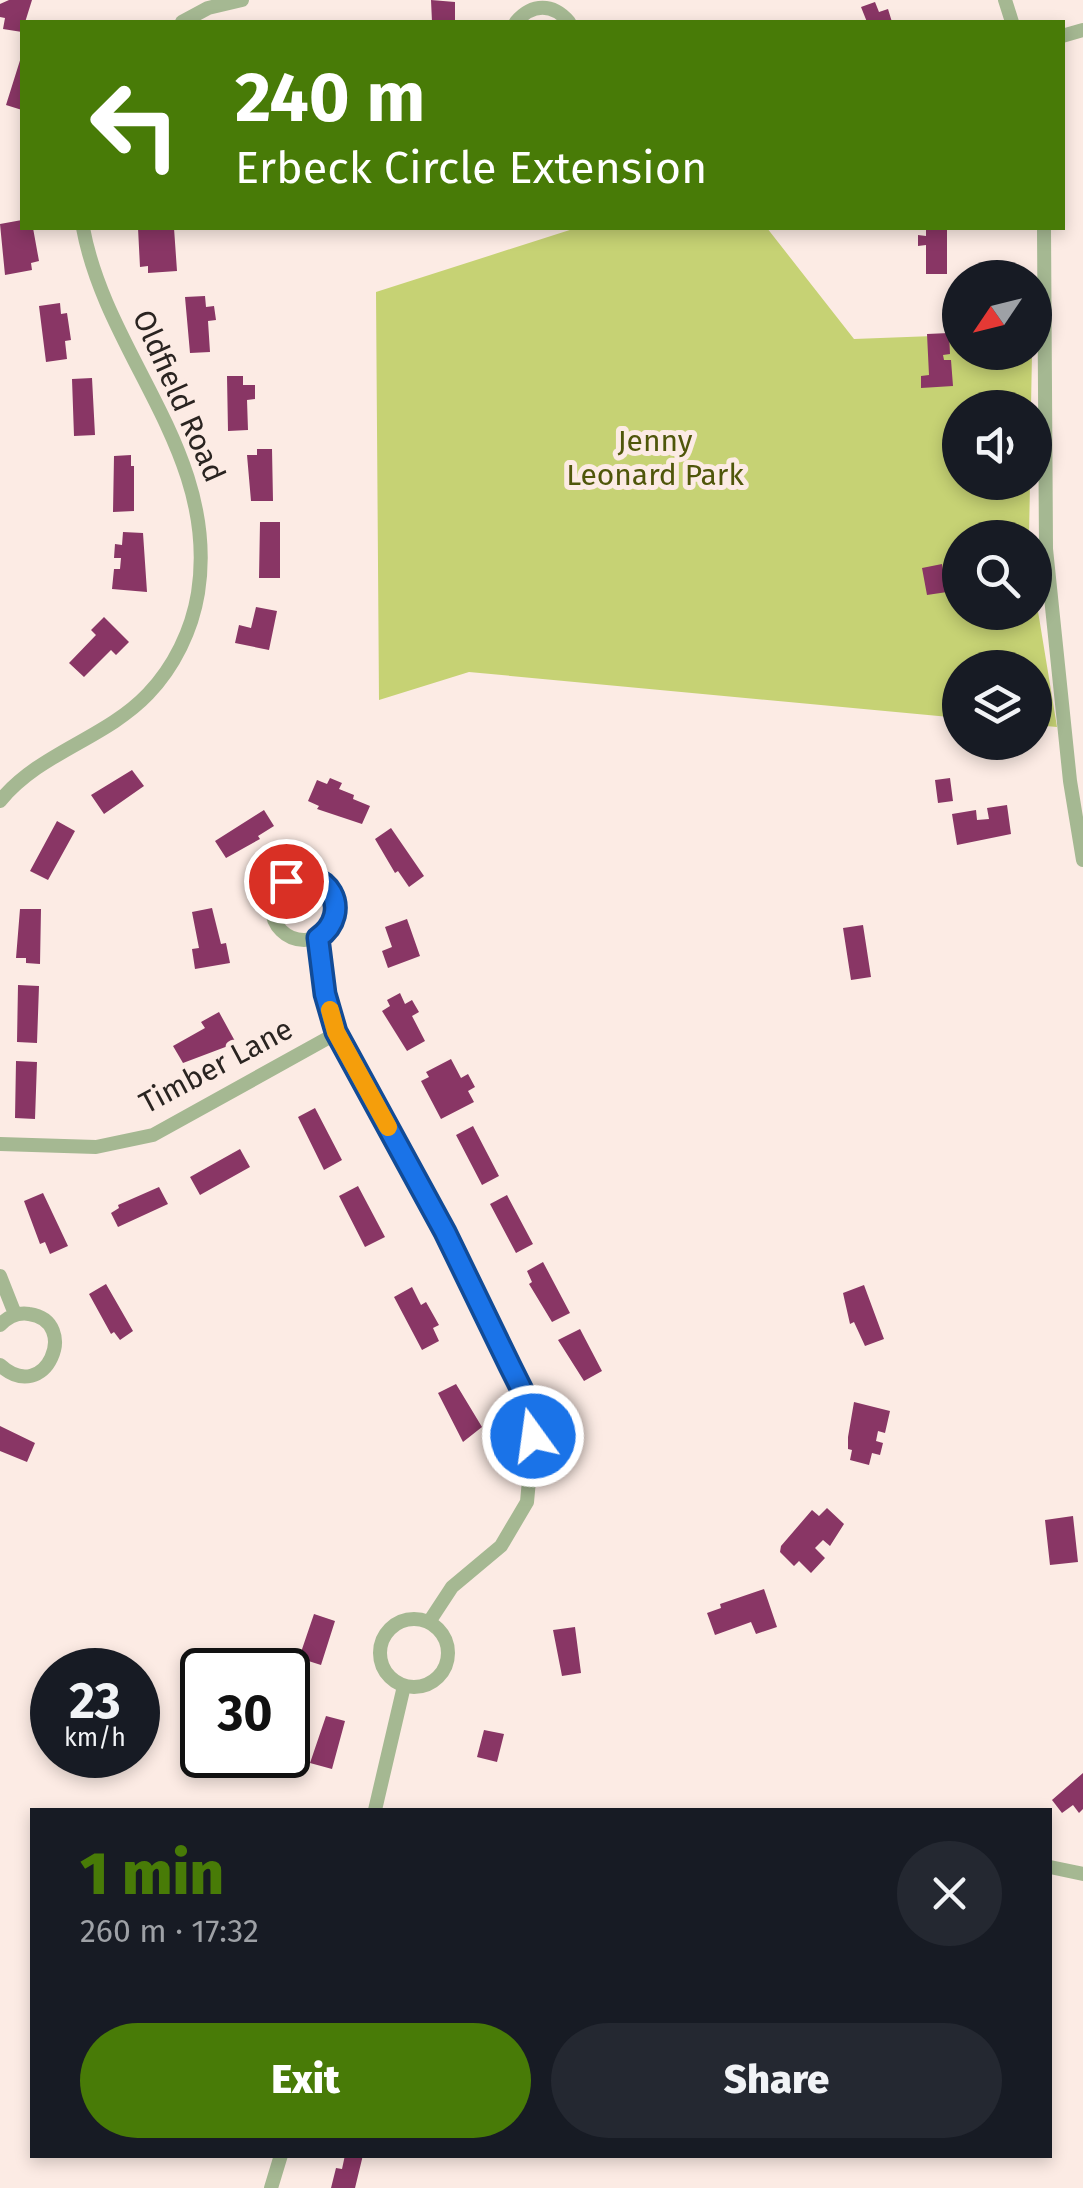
<!DOCTYPE html>
<html lang="en">
<head>
<meta charset="utf-8">
<style>
  :root { --surface:#171b24; --page:#242831; --text:#f1f3f6; --muted:#9ea1a6; --accent:#487b07 }
  body { margin:0; font-family:"Fira Sans",sans-serif; background:var(--page); color:var(--text); height:100vh; display:flex; flex-direction:column; font-size:38px; white-space:nowrap }
  * { box-sizing:border-box; margin:0 }
  p { font-size:32px; color:var(--muted) }
  .icon { flex:none; width:55px; height:55px; fill:none; stroke:currentColor; stroke-width:2; stroke-linecap:round; stroke-linejoin:round }
  .map { position:relative; flex:1; overflow:hidden }
  .drawer { position:absolute; left:30px; top:1808px; width:1022px; height:350px; display:flex; flex-direction:column; background:var(--surface); border-radius:0px; box-shadow:0 5px 15px #0003 }
  .drawer>* { flex:none }
  .hud { position:absolute; left:20px; top:20px; width:1045px; height:210px; border-radius:0px; box-shadow:0 5px 15px #0003; background:#487b07; color:#fff; overflow:hidden }
  .needle { width:65px; rotate:235deg }
  .fabs { position:absolute; left:942px; top:260px; display:grid; gap:20px }
  .fabs a { display:grid; place-items:center; width:110px; height:110px; border-radius:50%; background:var(--surface); box-shadow:0 5px 15px #0003; font-size:50px }
  .speed { position:absolute; left:30px; top:1648px; display:flex; gap:20px; font-size:50px; font-weight:700; text-align:center }
  .speed>* { display:grid; place-content:center; width:130px; height:130px; border-radius:50%; background:var(--surface); box-shadow:0 5px 15px #0003; line-height:1 }
  .speed small { font-size:25px; font-weight:400 }
  .speed .limit { border:5px solid #111; border-radius:15px; background:#fff; color:#111 }
  .pin { position:absolute; display:grid; place-items:center; width:85px; height:85px; color:#fff; margin:-42px; border:5px solid #fff; border-radius:50%; box-shadow:0 2px 10px #0007 }
  .me { position:absolute; width:110px; margin:-55px; rotate:346deg; stroke-linejoin:round; filter:drop-shadow(0 0 8px #0008) }
  .turn { display:flex; align-items:center; gap:35px; height:210px; padding:0 50px; font-size:45px }
  .turn .icon { width:130px; height:130px; stroke-width:2.5 }
  .turn b { display:block; font-size:70px; line-height:85px }
  .round { display:grid; place-items:center; flex:none; width:105px; height:105px; border-radius:52px; background:var(--page) }
  .head { display:flex; align-items:center; justify-content:space-between; height:170px; padding:0 50px }
  h1 { font-size:60px; font-weight:800; line-height:75px; color:var(--accent) }
  .action { display:flex; gap:20px; margin-top:auto; padding:20px 50px }
  .action a { flex:1; height:115px; border-radius:60px; background:var(--accent); color:#fff; font-size:40px; font-weight:800; line-height:115px; text-align:center }
  .action a+a { background:var(--page); color:var(--text) }
  .map>svg:first-child { display:block }
  .green { fill:#c6d274 }
  .building { fill:#893665 }
  .lines { fill:none; stroke-linecap:round; stroke-linejoin:round }
  .street { stroke:#a5b892; stroke-width:14 }
  .route-casing { stroke:#114b97; stroke-width:25 }
  .route { stroke:#1a73e8; stroke-width:18 }
  .slow { stroke:#f59e0b; stroke-width:18 }
  .labels { text-anchor:middle; dominant-baseline:central; stroke-width:10; stroke-linejoin:round; paint-order:stroke }
  .street-label { font-size:30px; fill:#2a2421; stroke:#fcebe4 }
  .park-label { font-size:30px; fill:#4f560a; stroke:#fcebe4 }
</style>
</head>
<body>
<div class="map">
<svg width="1083" height="2188" viewBox="0 0 1083 2188">
  <rect width="100%" height="100%" fill="#fcebe4"/>
  <path class="green" d="M576,228H767L854,339L960,335V352L1032,353L1031,407L960,408V482L1030,483L1029,537L960,538V612H1035V593L1057,727L1035,725V668H960V718L469,672L379,700L376,292Z"/>
  <path class="building" d="M9,0H32L22,32L3,29L5,18L0,17V4Z
    M431,0L455,2V22H432Z
    M875,2L879,12L888,9L892,22H867L861,7Z
    M22,54V110L6,105Z
    M22,220V228H33L39,261L31,263L32,270L5,275L0,224Z
    M138,228H174L177,271L148,273V266L140,267Z
    M926,228H947V274H926V245L918,246V235L926,236Z
    M205,296L206,307L214,306L216,320L208,321L210,352L190,353L185,297Z
    M60,303L61,314L67,313L71,340L65,341L67,359L46,362L39,306Z
    M949,333L950,354L943,355L944,360H951L953,386L921,388V376L929,375L927,334Z
    M227,376H243V385H255V399L247,400L248,430L228,431Z
    M92,378L95,435L74,436L72,379Z
    M257,449H272L273,501H251L247,455H257Z
    M131,455V466H134V511L113,512L114,456Z
    M260,522H280V578H259Z
    M123,532L143,533L147,592L112,589L114,569H120L121,558H114L115,544L122,545Z
    M942,564L947,592L927,595L922,568Z
    M256,607L277,611L269,650L235,643L239,625L251,628Z
    M104,617L129,642L116,655L111,650L84,677L69,663L96,635L91,630Z
    M132,770L144,786L104,814L91,795Z
    M330,778L342,783L339,789L354,795L353,799L370,806L362,824L317,809L319,806L308,801L317,780L327,784Z
    M950,778L953,801L938,803L935,780Z
    M1007,805L1011,834L957,845L952,814L976,810L977,820L989,819L987,808Z
    M264,810L274,826L258,836L260,839L226,858L215,841Z
    M57,821L75,831L48,880L30,871Z
    M391,828L424,876L409,887L398,871L395,873L375,839Z
    M212,908L221,944L226,943L230,963L195,969L192,949L199,948L192,912Z
    M20,909H41L40,964L26,963V958H16Z
    M407,919L420,956L388,968L382,951L392,947L385,927Z
    M863,925L871,977L851,980L843,928Z
    M18,985L39,986L37,1043L17,1042Z
    M400,993L405,1004L412,1000L419,1012L412,1016L425,1041L407,1051L382,1011L390,1006L387,1000Z
    M219,1012L236,1043L183,1063L173,1046L205,1028L201,1022Z
    M451,1059L461,1078L468,1074L475,1087L468,1091L474,1102L441,1119L421,1081L429,1077L426,1072Z
    M16,1061L37,1062L35,1119L15,1118Z
    M315,1108L342,1160L324,1170L298,1117Z
    M473,1126L499,1176L482,1185L456,1135Z
    M240,1149L250,1167L200,1195L190,1177Z
    M358,1186L385,1237L365,1247L339,1196Z
    M159,1187L168,1204L118,1227L111,1213L119,1208L118,1205Z
    M43,1193L68,1246L50,1254L45,1242L40,1244L24,1201Z
    M507,1195L533,1244L516,1253L490,1204Z
    M543,1262L570,1313L552,1322L529,1284L532,1282L527,1271Z
    M106,1284L133,1331L120,1340L114,1332L111,1334L89,1294Z
    M864,1285L884,1339L865,1346L854,1322L850,1324L843,1293Z
    M412,1287L421,1305L426,1302L439,1325L433,1328L439,1341L422,1350L394,1297Z
    M580,1329L602,1371L584,1381L558,1340Z
    M456,1384L482,1427L463,1442L438,1393Z
    M854,1402L890,1411L885,1433L878,1431L876,1441L883,1443L880,1455L872,1453L869,1465L850,1460L852,1450L848,1449V1437Z
    M0,1426L35,1443L27,1462L0,1451Z
    M827,1508L844,1524L830,1546L823,1540L815,1548L825,1558L811,1573L799,1561L794,1566L780,1552L781,1546L812,1510L819,1516Z
    M1073,1516L1078,1562L1050,1565L1045,1520Z
    M764,1589L777,1627L756,1634L751,1622L715,1635L707,1613L721,1608L720,1604Z
    M314,1614L335,1621L321,1665L299,1658Z
    M575,1627L581,1673L562,1676L553,1630Z
    M326,1716L345,1721L332,1769L310,1763Z
    M484,1730L504,1734L497,1762L477,1757Z
    M1083,1773V1809L1079,1813L1073,1805L1062,1813L1052,1800Z
    M345,2155H363L355,2188H331L336,2168L342,2169Z"/>
  <g class="lines">
    <path class="street" d="M1005,0L1012,22
      M182,22L208,8L242,0
      M516,22C532,3 553,3 569,22
      M1062,36L1083,30
      M1044,228L1046,549L1070,781L1083,860
      M0,801C40,752 105,739 148,694C174,667 192,630 198,593C220,453 107,357 83,228
      M272 908a32 32 0 1 1 64 0a32 32 0 1 1-64 0Z
      M318,938L325,994L337,1033L445,1232L527,1400L533,1436L527,1502L501,1546L452,1587L429,1622
      M0,1144L96,1147L153,1135L337,1033
      M0,1276L15,1314
      M0,1325C8,1317 17,1312 29,1314C81,1321 46,1407 0,1365
      M380 1653a34 34 0 1 1 68 0a34 34 0 1 1-68 0Z
      M375,1810L404,1686
      M1050,1867L1083,1874
      M271,2188L281,2155"/>
  </g>
  <g class="lines">
    <defs>
      <path id="route" d="M286,881C327,862 355,912 318,938L325,994L336,1032L445,1232L510,1366L527,1400L533,1436"/>
    </defs>
    <use href="#route" class="route-casing"/>
    <use href="#route" class="route"/>
    <path class="slow" d="M330,1010L336,1032L388,1127"/>
  </g>
  <g class="labels">
    <g class="street-label">
      <text transform="translate(179 396) rotate(66)">Oldfield Road</text>
      <text transform="translate(216 1066) rotate(-28)">Timber Lane</text>
    </g>
    <g class="park-label">
      <text x="655" y="441">Jenny<tspan x="655" dy="34">Leonard Park</tspan></text>
    </g>
  </g>
</svg>
<div class="fabs">
<a><svg class="needle" viewBox="-14 -14 28 28"><path d="M0-13l5 13h-10z" fill="#e53935"/><path d="M0 13l5-13h-10z" fill="#9ea1a6"/></svg></a>
<a><svg class="icon" aria-label="sound" viewBox="0 0 24 24"><path d="M4 9h4l5-4v14l-5-4H4zM17 9q2 3 0 6"/></svg></a>
<a><svg class="icon" aria-label="search" viewBox="0 0 24 24"><circle cx="10" cy="10" r="6"/><path d="M15 15l6 6"/></svg></a>
<a><svg class="icon" aria-label="layers" viewBox="0 0 24 24"><path d="M12 4l9 5-9 5-9-5zM3 14l9 5 9-5"/></svg></a>
</div>
<div class="speed"><div>23<small>km/h</small></div><div class="limit">30</div></div>
<div class="pin" style="left:286px;top:881px;background:#d93025"><svg class="icon" aria-label="arrive" viewBox="0 0 24 24"><path d="M6 21V4h12l-3 4 3 4H6"/></svg></div>
<svg class="me" style="left:533px;top:1436px" viewBox="-20 -20 40 40"><circle r="17" fill="#1a73e8" stroke="#fff" stroke-width="3"/><path d="M0-11L8 9 0 5-8 9z" fill="#fff"/></svg>
<div class="hud">
<div class="turn"><svg class="icon" aria-label="left" viewBox="0 0 24 24"><path d="M17 20v-9H6M10 6l-5 5 5 5"/></svg><div><b>240 m</b>Erbeck Circle Extension</div></div>
</div>
<section class="drawer">
<div class="head"><div><h1>1 min</h1><p>260 m · 17:32</p></div><a class="round"><svg class="icon" aria-label="close" viewBox="0 0 24 24"><path d="M6 6l12 12M18 6L6 18"/></svg></a></div>
<div class="action"><a>Exit</a><a>Share</a></div>
</section>
</div>
</body>
</html>
